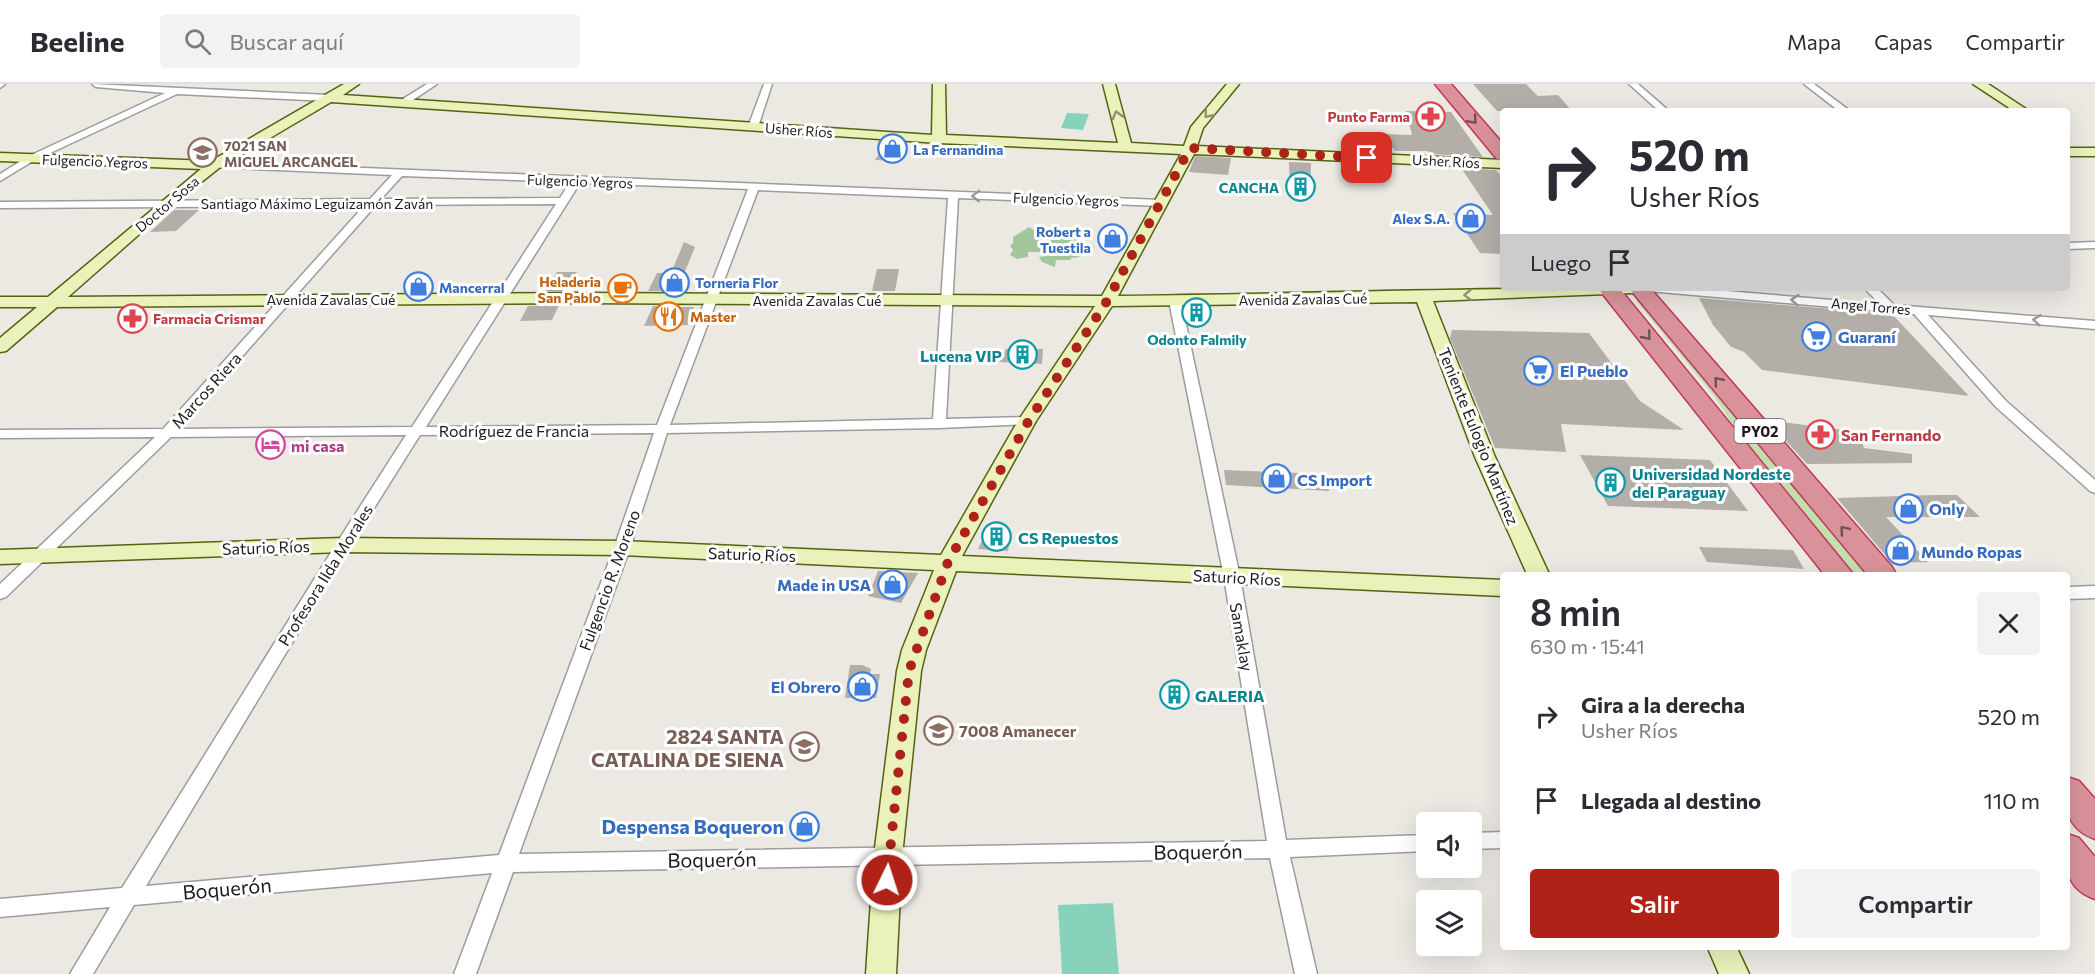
<!DOCTYPE html>
<html lang="es">
<head>
<meta charset="utf-8">
<style>
  :root { --surface:#fff; --page:#f2f2f3; --text:#2b2b33; --muted:#7c7c81; --line:#e1e1e2; --accent:#af2217 }
  body { margin:0; font-family:Commissioner,sans-serif; background:var(--page); color:var(--text); height:100vh; display:flex; flex-direction:column; font-size:22px; white-space:nowrap }
  * { box-sizing:border-box; margin:0 }
  p { font-size:20px; color:var(--muted) }
  .icon { flex:none; width:33px; height:33px; fill:none; stroke:currentColor; stroke-width:2; stroke-linecap:round; stroke-linejoin:round }
  .map { position:relative; flex:1; overflow:hidden }
  .panel { position:absolute; left:1500px; top:488px; width:570px; height:378px; display:flex; flex-direction:column; background:var(--surface); border-radius:6px; box-shadow:0 6px 24px #0002 }
  .panel>* { flex:none }
  .guide { position:absolute; left:1500px; top:24px; width:570px; height:183px; border-radius:6px; box-shadow:0 6px 24px #0002; background:#fff; color:var(--text); overflow:hidden }
  .tools { position:absolute; left:1416px; top:728px; display:grid; gap:12px }
  .tools a { display:grid; place-items:center; width:66px; height:66px; border-radius:6px; background:var(--surface); box-shadow:0 6px 24px #0002; font-size:30px }
  .pin { position:absolute; display:grid; place-items:center; width:51px; height:51px; color:#fff; margin:-26px; border-radius:12px; box-shadow:0 3px 9px #0006 }
  .me { position:absolute; width:66px; margin:-33px; rotate:4deg; stroke-linejoin:round; filter:drop-shadow(0 0 4px #0008) }
  .turn { display:flex; align-items:center; gap:21px; height:126px; padding:0 30px; font-size:27px }
  .turn .icon { width:78px; height:78px; stroke-width:2.5 }
  .turn b { display:block; font-size:42px; line-height:51px }
  .then { display:flex; align-items:center; height:57px; padding:0 30px; background:#0003; gap:12px; font-size:22px }
  .round { display:grid; place-items:center; flex:none; width:63px; height:63px; border-radius:6px; background:var(--page) }
  .headline { display:flex; align-items:center; justify-content:space-between; height:102px; padding:0 30px }
  h1 { font-size:36px; font-weight:600; line-height:45px }
  .primary-button { display:flex; gap:12px; margin-top:auto; padding:12px 30px }
  .primary-button a { flex:1; height:69px; border-radius:6px; background:var(--accent); color:#fff; font-size:24px; font-weight:600; line-height:69px; text-align:center }
  .primary-button a+a { background:var(--page); color:var(--text) }
  ul { padding:0; list-style:none }
  li { display:flex; align-items:center; gap:18px; height:84px; padding:0 30px }
  li div { flex:1 }
  li b { display:block; font-size:22px }
  li em { font-style:normal }
  header { display:flex; align-items:center; gap:36px; box-sizing:border-box; height:84px; padding:0 30px; background:var(--surface); border-bottom:2px solid var(--line) }
  header strong { font-size:28px }
  nav { display:flex; gap:33px; margin-inline-start:auto; font-size:21px }
  .search { width:420px; height:54px; background:var(--page); display:flex; align-items:center; gap:15px; box-sizing:border-box; padding:0 21px; border-radius:6px; color:var(--muted); font-size:22px }
  .map>svg:first-child { display:block }
  .grass { fill:#c2e0ad }
  .forest { fill:#a4c69b }
  .pitch { fill:#88d2bb }
  .building { fill:#b4aea8 }
  .lines { fill:none; stroke-linecap:round; stroke-linejoin:round }
  .street-casing { stroke:#9c9c9c; stroke-width:3 }
  .secondary-casing { stroke:#546311; stroke-width:3 }
  .highway-casing { stroke:#c0385d; stroke-width:3 }
  .street { fill:#fff; fill-rule:evenodd }
  .secondary { fill:#eaf1ba; fill-rule:evenodd }
  .highway { fill:#da929a; fill-rule:evenodd }
  .oneway { stroke:#8d9172 }
  .oneway2 { stroke:#715154 }
  .oneway3 { stroke:#989898 }
  .route { stroke:#af2217; stroke-width:10; stroke-dasharray:0 18 }
  .labels { text-anchor:middle; dominant-baseline:central; stroke-width:6; stroke-linejoin:round; paint-order:stroke }
  .far-health-label { font-size:14px; font-weight:bold; fill:#be3a42; stroke:#fff; text-anchor:end }
  .far-street-label { font-size:14px; fill:#1b1b1b; stroke:#fff }
  .far-education-label { font-size:14px; font-weight:bold; fill:#785e54; stroke:#fff; text-anchor:start }
  .far-shop-label { font-size:14px; font-weight:bold; fill:#366cbe; stroke:#fff; text-anchor:start }
  .far-culture-label { font-size:14px; font-weight:bold; fill:#0d838f; stroke:#fff; text-anchor:end }
  .far-food-label { font-size:14px; font-weight:bold; fill:#c56008; stroke:#fff; text-anchor:end }
  .shield { fill:#fff; stroke:#5f5f5f; stroke-width:1.5 }
  .shield-label { font-size:15px; font-weight:bold; fill:#1b1b1b }
  .shop-label { font-size:16px; font-weight:bold; fill:#366cbe; stroke:#fff; text-anchor:start }
  .culture-label { font-size:16px; font-weight:bold; fill:#0d838f; stroke:#fff; text-anchor:start }
  .street-label { font-size:16px; fill:#1b1b1b; stroke:#fff }
  .health-label { font-size:16px; font-weight:bold; fill:#be3a42; stroke:#fff; text-anchor:start }
  .hotel-label { font-size:16px; font-weight:bold; fill:#b23c85; stroke:#fff; text-anchor:start }
  .education-label { font-size:16px; font-weight:bold; fill:#785e54; stroke:#fff; text-anchor:start }
  .near-education-label { font-size:20px; font-weight:bold; fill:#785e54; stroke:#fff; text-anchor:end }
  .near-shop-label { font-size:20px; font-weight:bold; fill:#366cbe; stroke:#fff; text-anchor:end }
  .near-street-label { font-size:20px; fill:#1b1b1b; stroke:#fff }
</style>
</head>
<body>
<header>
<strong>Beeline</strong>
<div class="search"><svg class="icon" aria-label="search" viewBox="0 0 24 24"><circle cx="10" cy="10" r="6"/><path d="M15 15l6 6"/></svg>Buscar aquí</div>
<nav><a>Mapa</a><a>Capas</a><a>Compartir</a></nav>
</header>
<div class="map">
<svg width="2095" height="890" viewBox="0 0 2095 890">
  <rect width="100%" height="100%" fill="#ebe9e2"/>
  <path class="grass" d="M1637,216H1641L1866,490H1855L1841,474L1741,353L1714,312L1636,217Z"/>
  <path class="forest" d="M1029,143L1043,151L1066,152L1094,162L1092,167H1068L1080,173L1071,174V176H1056L1055,183L1042,178L1039,173L1045,172L1044,168H1028V173L1017,175L1010,171L1013,166L1010,162L1013,159V153Z"/>
  <path class="pitch" d="M1067,29L1089,30L1083,46L1061,44Z
    M1113,819L1119,890H1062L1058,821Z"/>
  <path class="building" d="M1473,0H1526L1538,12L1558,11L1572,27H1497Z
    M1406,27L1451,28L1483,73L1431,70L1428,67H1395L1381,50L1412,51Z
    M886,58L906,59L896,77L875,76Z
    M1195,72L1231,74L1228,91L1189,88Z
    M1289,78L1311,79L1310,114L1290,113Z
    M1461,84L1496,86L1503,94V170L1480,169L1453,129L1493,131Z
    M174,126H199L176,147L150,148Z
    M684,158L695,163L677,207H648L657,189H671Z
    M877,185H899L895,207H872Z
    M557,188H577L567,207H545Z
    M1699,214L1892,230L1969,312L1762,286L1744,268L1731,263L1713,241Z
    M559,221L552,236L520,237L528,222Z
    M653,222L670,223H694L688,241L644,242Z
    M1452,246L1589,249L1640,317L1684,346L1561,340L1566,368L1495,364L1450,254Z
    M1006,265H1043L1042,280L999,278Z
    M1767,336L1858,348L1864,364L1912,370V379L1807,380Z
    M1580,371L1710,376L1748,427L1608,422Z
    M1224,386L1326,390L1329,407L1226,401Z
    M1933,411H1957L1980,433H1886L1928,478L1892,479L1837,414Z
    M986,448H1011L1008,467L978,465Z
    M1699,463L1793,466L1804,485L1707,478Z
    M878,487L918,489L901,519L868,512Z
    M850,581H862L871,585L870,590H880L876,614H845Z
    M799,733H815L811,751L796,750Z"/>
  <g class="lines">
    <defs>
      <path id="street" d="M0,0H5L0,4Z
        M92,0L329,11L333,14L329,17L177,10L33,77L0,97V90L27,73L165,9L96,3Z
        M427,0H437L404,22H398V18Z
        M764,0H772L758,43L750,45L748,43Z
        M1629,0H1638L1669,27H1659Z
        M1804,0H1814L1850,27H1839Z
        M214,78L1161,116L1166,119L1161,122L958,114L946,335L1027,333L1034,337L1032,340L939,344L667,349L630,464L519,770L1267,757L1224,493L1169,217L1175,213L1181,217L1240,493L1286,756L1426,751V767L1290,773L1317,890H1295L1270,774L513,788L476,890H454L492,789L134,821L93,890H70L110,823L0,833V815L122,804L338,457L406,351L171,353L6,513L0,515V500L155,353L0,354V346L163,345L364,122L0,124V118L370,115L392,91L211,83L209,81ZM402,92L570,98L560,114L381,115ZM580,99L748,105L657,341L426,343ZM758,106L948,114L933,335L670,341ZM556,120L412,343L178,345L376,121ZM654,349L614,464L499,771L146,802L349,464L420,351Z
        M2095,158V164L2067,165V159Z
        M1642,204H1690L1880,220L1864,204H1877L1894,221L2095,237V245L1928,231L2006,317L2095,396V409L2090,407L1996,323L1914,230L1648,207Z
        M2095,502V514L2067,515V503Z
        M1503,748V764L1472,765V749Z"/>
      <path id="secondary" d="M344,0H359L343,11L932,51L933,0H945L946,51L1118,59L1103,0H1115L1131,59L1184,62L1191,43L1227,0H1239L1203,44L1197,62L1503,76V84L1194,70L1118,212C1292,210 1467,204 1641,204L1633,209L1433,217L1495,373L1549,490H1527L1475,373L1417,218L1112,222L1036,337L962,472L1503,496V512L956,487L926,566L921,587L902,772L896,890H866L874,772L897,587L902,566L934,486L622,471L343,468L0,480V466L343,454L622,457L941,471L1018,337L1095,222L577,219L57,223L6,267L0,268V254L37,223H0V213H48L201,85L0,77V69L211,77ZM331,18L939,59L1181,70L1102,212L577,209L68,213L170,123L219,84Z
        M1973,0H1988L2029,27H2014Z
        M2067,64H2095V72H2067Z
        M1707,862H1736L1749,890H1719Z"/>
      <path id="highway" d="M1435,0H1451L1503,60V76L1497,75Z
        M1598,204H1619L1853,490H1824Z
        M1629,204H1650L1892,483L1896,490H1867Z
        M2067,693L2079,697L2095,715V755C2063,743 2067,722 2067,693Z
        M2067,750L2079,754L2095,773V815C2062,803 2067,780 2067,750Z"/>
    </defs>
    <use href="#street" class="street-casing"/>
    <use href="#secondary" class="secondary-casing"/>
    <use href="#highway" class="highway-casing"/>
    <use href="#street" class="street"/>
    <use href="#secondary" class="secondary"/>
    <use href="#highway" class="highway"/>
  </g>
  <defs><path id="oneway-chevron" d="M-2-3.5L2.5 0L-2 3.5" fill="none" stroke-width="1.6" stroke-linecap="round" stroke-linejoin="round" transform="scale(1.5)"/></defs>
  <g class="oneway">
    <use href="#oneway-chevron" transform="translate(1208 30) rotate(130)"/>
    <use href="#oneway-chevron" transform="translate(1117 31) rotate(-105)"/>
    <use href="#oneway-chevron" transform="translate(1468 211) rotate(178)"/>
  </g>
  <g class="oneway2">
    <use href="#oneway-chevron" transform="translate(1473 36) rotate(50)"/>
    <use href="#oneway-chevron" transform="translate(1647 252) rotate(51)"/>
    <use href="#oneway-chevron" transform="translate(1718 297) rotate(-130)"/>
    <use href="#oneway-chevron" transform="translate(1844 446) rotate(-130)"/>
  </g>
  <g class="oneway3">
    <use href="#oneway-chevron" transform="translate(976 112) rotate(-178)"/>
    <use href="#oneway-chevron" transform="translate(1795 216) rotate(-175)"/>
    <use href="#oneway-chevron" transform="translate(2037 236) rotate(-175)"/>
  </g>
  <g class="lines">
    <path class="route" d="M887,796L909,587L948,478L1028,338L1107,217L1190,64L1367,74"/>
  </g>
  <defs>
    <symbol id="pharmacy-ring" viewBox="-11 -11 22 22"><circle r="9.5" fill="#fff" stroke="#e0444e" stroke-width="1.5"/><path d="M-2-6h4v4h4v4h-4v4h-4v-4h-4v-4h4Z" fill="#e0444e"/></symbol>
    <symbol id="shop-ring" viewBox="-11 -11 22 22"><circle r="9.5" fill="#fff" stroke="#3f7fe0" stroke-width="1.5"/><path d="M-5-2.5h2.3a2.7 3.5 0 0 1 5.4 0H5L5.5 6h-11ZM-1.5-2.5h3a1.5 2.3 0 0 0-3 0Z" fill="#3f7fe0"/></symbol>
    <symbol id="school-ring" viewBox="-11 -11 22 22"><circle r="9.5" fill="#fff" stroke="#8d6e63" stroke-width="1.5"/><path d="M0-5L7-2L0 1L-7-2ZM-4 1L0 2.5L4 1V4Q0 6-4 4Z" fill="#8d6e63"/></symbol>
    <symbol id="building-ring" viewBox="-11 -11 22 22"><circle r="9.5" fill="#fff" stroke="#0f9aa8" stroke-width="1.5"/><path d="M-4-6H4V6H1V3H-1V6H-4ZM-2.5-4.3h1.7v1.8h-1.7ZM.8-4.3h1.7v1.8H.8ZM-2.5-1h1.7V.8h-1.7ZM.8-1h1.7V.8H.8Z" fill="#0f9aa8"/></symbol>
    <symbol id="cafe-ring" viewBox="-11 -11 22 22"><circle r="9.5" fill="#fff" stroke="#e8710a" stroke-width="1.5"/><path d="M-5.5-4.5H6V0H3Q3 3.5 0 3.5H-2.5Q-5.5 3.5-5.5 0ZM3-3.2v2h1.7v-2ZM-6 4.5H4V6H-6Z" fill="#e8710a"/></symbol>
    <symbol id="restaurant-ring" viewBox="-11 -11 22 22"><circle r="9.5" fill="#fff" stroke="#e8710a" stroke-width="1.5"/><path d="M-5-6h1v4h1v-4h1v4h1v-4h1v5L-1.5 .5V6h-2V.5L-5-1ZM5-6V6H3V1.5H1.5Q1.5-4 5-6Z" fill="#e8710a"/></symbol>
    <symbol id="supermarket-ring" viewBox="-11 -11 22 22"><circle r="9.5" fill="#fff" stroke="#3f7fe0" stroke-width="1.5"/><path d="M-6-5.5h2.5l.6 2H6L4.5 2H-2.5L-4.4-4H-6ZM-1.5 3.2a1.3 1.3 0 1 0 .1 0ZM3 3.2a1.3 1.3 0 1 0 .1 0Z" fill="#3f7fe0"/></symbol>
    <symbol id="hotel-ring" viewBox="-11 -11 22 22"><circle r="9.5" fill="#fff" stroke="#d1479c" stroke-width="1.5"/><path d="M-6-4.5h1.5V1H6V5H4.5V3h-9V5H-6ZM-4 0a1.8 1.8 0 1 1 3.6 0ZM.5 0V-2.5h3Q6-2.5 6 0Z" fill="#d1479c"/></symbol>
  </defs>
  <g fill-rule="evenodd">
    <use href="#pharmacy-ring" x="1414" y="16" width="33" height="33"/>
    <use href="#shop-ring" x="876" y="48" width="33" height="33"/>
    <use href="#school-ring" x="186" y="52" width="33" height="33"/>
    <use href="#building-ring" x="1284" y="86" width="33" height="33"/>
    <use href="#shop-ring" x="1454" y="118" width="33" height="33"/>
    <use href="#shop-ring" x="1096" y="138" width="33" height="33"/>
    <use href="#shop-ring" x="658" y="182" width="33" height="33"/>
    <use href="#shop-ring" x="402" y="186" width="33" height="33"/>
    <use href="#cafe-ring" x="606" y="188" width="33" height="33"/>
    <use href="#building-ring" x="1180" y="212" width="33" height="33"/>
    <use href="#restaurant-ring" x="652" y="216" width="33" height="33"/>
    <use href="#pharmacy-ring" x="116" y="218" width="33" height="33"/>
    <use href="#supermarket-ring" x="1800" y="236" width="33" height="33"/>
    <use href="#building-ring" x="1006" y="254" width="33" height="33"/>
    <use href="#supermarket-ring" x="1522" y="270" width="33" height="33"/>
    <use href="#pharmacy-ring" x="1804" y="334" width="33" height="33"/>
    <use href="#hotel-ring" x="254" y="344" width="33" height="33"/>
    <use href="#shop-ring" x="1260" y="378" width="33" height="33"/>
    <use href="#building-ring" x="1594" y="382" width="33" height="33"/>
    <use href="#shop-ring" x="1892" y="408" width="33" height="33"/>
    <use href="#building-ring" x="980" y="436" width="33" height="33"/>
    <use href="#shop-ring" x="1884" y="450" width="33" height="33"/>
    <use href="#shop-ring" x="876" y="484" width="33" height="33"/>
    <use href="#shop-ring" x="846" y="586" width="33" height="33"/>
    <use href="#building-ring" x="1158" y="594" width="33" height="33"/>
    <use href="#school-ring" x="922" y="630" width="33" height="33"/>
    <use href="#school-ring" x="788" y="646" width="33" height="33"/>
    <use href="#shop-ring" x="788" y="726" width="33" height="33"/>
  </g>
  <g class="labels">
    <g class="far-health-label">
      <text x="1410" y="32">Punto Farma</text>
      <text x="153" y="234" text-anchor="start">Farmacia Crismar</text>
    </g>
    <g class="far-street-label">
      <text transform="translate(799 46) rotate(4)">Usher Ríos</text>
      <text transform="translate(95 77) rotate(2)">Fulgencio Yegros</text>
      <text transform="translate(1446 77) rotate(3)">Usher Ríos</text>
      <text transform="translate(580 97) rotate(2)">Fulgencio Yegros</text>
      <text transform="translate(1066 115) rotate(2)">Fulgencio Yegros</text>
      <text x="317" y="119">Santiago Máximo Leguizamón Zaván</text>
      <text transform="translate(167 120) rotate(-40)">Doctor Sosa</text>
      <text x="331" y="215">Avenida Zavalas Cué</text>
      <text transform="translate(1303 215) rotate(-1)">Avenida Zavalas Cué</text>
      <text x="817" y="216">Avenida Zavalas Cué</text>
      <text transform="translate(1871 222) rotate(5)">Angel Torres</text>
    </g>
    <g class="far-education-label">
      <text x="224" y="61">7021 SAN<tspan x="224" dy="16">MIGUEL ARCANGEL</tspan></text>
    </g>
    <g class="far-shop-label">
      <text x="913" y="65">La Fernandina</text>
      <text x="1450" y="134" text-anchor="end">Alex S.A.</text>
      <text x="1091" y="147" text-anchor="end">Robert a<tspan x="1091" dy="16">Tuestila</tspan></text>
      <text x="695" y="198">Torneria Flor</text>
      <text x="439" y="203">Mancerral</text>
    </g>
    <g class="far-culture-label">
      <text x="1279" y="103">CANCHA</text>
      <text x="1197" y="255" text-anchor="middle">Odonto Falmily</text>
    </g>
    <g class="far-food-label">
      <text x="601" y="197">Heladeria<tspan x="601" dy="16">San Pablo</tspan></text>
      <text x="690" y="232" text-anchor="start">Master</text>
    </g>
    <rect class="shield" x="1734.5" y="335" width="51" height="24" rx="4.5"/>
    <g class="shield-label">
      <text x="1760" y="347">PY02</text>
    </g>
    <g class="shop-label">
      <text x="1838" y="252">Guaraní</text>
      <text x="1560" y="286">El Pueblo</text>
      <text x="1297" y="395">CS Import</text>
      <text x="1929" y="424">Only</text>
      <text x="1921" y="467">Mundo Ropas</text>
      <text x="871" y="500" text-anchor="end">Made in USA</text>
      <text x="841" y="602" text-anchor="end">El Obrero</text>
    </g>
    <g class="culture-label">
      <text x="1002" y="271" text-anchor="end">Lucena VIP</text>
      <text x="1632" y="389">Universidad Nordeste<tspan x="1632" dy="18">del Paraguay</tspan></text>
      <text x="1018" y="453">CS Repuestos</text>
      <text x="1195" y="611">GALERIA</text>
    </g>
    <g class="street-label">
      <text transform="translate(206 306) rotate(-48)">Marcos Riera</text>
      <text x="514" y="346">Rodríguez de Francia</text>
      <text transform="translate(1479 352) rotate(68)">Teniente Eulogio Martínez</text>
      <text transform="translate(266 463) rotate(-2)">Saturio Ríos</text>
      <text transform="translate(752 470) rotate(2)">Saturio Ríos</text>
      <text transform="translate(325 491) rotate(-58)">Profesora Ilda Morales</text>
      <text transform="translate(1237 493) rotate(3)">Saturio Ríos</text>
      <text transform="translate(609 496) rotate(-70)">Fulgencio R. Moreno</text>
      <text transform="translate(1242 553) rotate(80)">Samaklay</text>
    </g>
    <g class="health-label">
      <text x="1841" y="350">San Fernando</text>
    </g>
    <g class="hotel-label">
      <text x="291" y="361">mi casa</text>
    </g>
    <g class="education-label">
      <text x="959" y="646">7008 Amanecer</text>
    </g>
    <g class="near-education-label">
      <text x="784" y="652">2824 SANTA<tspan x="784" dy="23">CATALINA DE SIENA</tspan></text>
    </g>
    <g class="near-shop-label">
      <text x="784" y="742">Despensa Boqueron</text>
    </g>
    <g class="near-street-label">
      <text transform="translate(1198 767) rotate(-1)">Boquerón</text>
      <text transform="translate(712 775) rotate(-1)">Boquerón</text>
      <text transform="translate(227 804) rotate(-5)">Boquerón</text>
    </g>
  </g>
</svg>
<div class="tools">
<a><svg class="icon" aria-label="sound" viewBox="0 0 24 24"><path d="M4 9h4l5-4v14l-5-4H4zM17 9q2 3 0 6"/></svg></a>
<a><svg class="icon" aria-label="layers" viewBox="0 0 24 24"><path d="M12 4l9 5-9 5-9-5zM3 14l9 5 9-5"/></svg></a>
</div>
<div class="pin" style="left:1367px;top:74px;background:#d93025"><svg class="icon" aria-label="arrive" viewBox="0 0 24 24"><path d="M6 21V4h12l-3 4 3 4H6"/></svg></div>
<svg class="me" style="left:887px;top:796px" viewBox="-20 -20 40 40"><circle r="17" fill="#af2217" stroke="#fff" stroke-width="3"/><path d="M0-11L8 9 0 5-8 9z" fill="#fff"/></svg>
<div class="guide">
<div class="turn"><svg class="icon" aria-label="right" viewBox="0 0 24 24"><path d="M7 20v-9h11M14 6l5 5-5 5"/></svg><div><b>520 m</b>Usher Ríos</div></div>
<div class="then">Luego<svg class="icon" aria-label="arrive" viewBox="0 0 24 24"><path d="M6 21V4h12l-3 4 3 4H6"/></svg></div>
</div>
<section class="panel">
<div class="headline"><div><h1>8 min</h1><p>630 m · 15:41</p></div><a class="round"><svg class="icon" aria-label="close" viewBox="0 0 24 24"><path d="M6 6l12 12M18 6L6 18"/></svg></a></div>
<ul>
<li><svg class="icon" aria-label="right" viewBox="0 0 24 24"><path d="M7 20v-9h11M14 6l5 5-5 5"/></svg><div><b>Gira a la derecha</b><p>Usher Ríos</p></div><em>520 m</em></li>
<li><svg class="icon" aria-label="arrive" viewBox="0 0 24 24"><path d="M6 21V4h12l-3 4 3 4H6"/></svg><div><b>Llegada al destino</b></div><em>110 m</em></li>
</ul>
<div class="primary-button"><a>Salir</a><a>Compartir</a></div>
</section>
</div>
</body>
</html>
